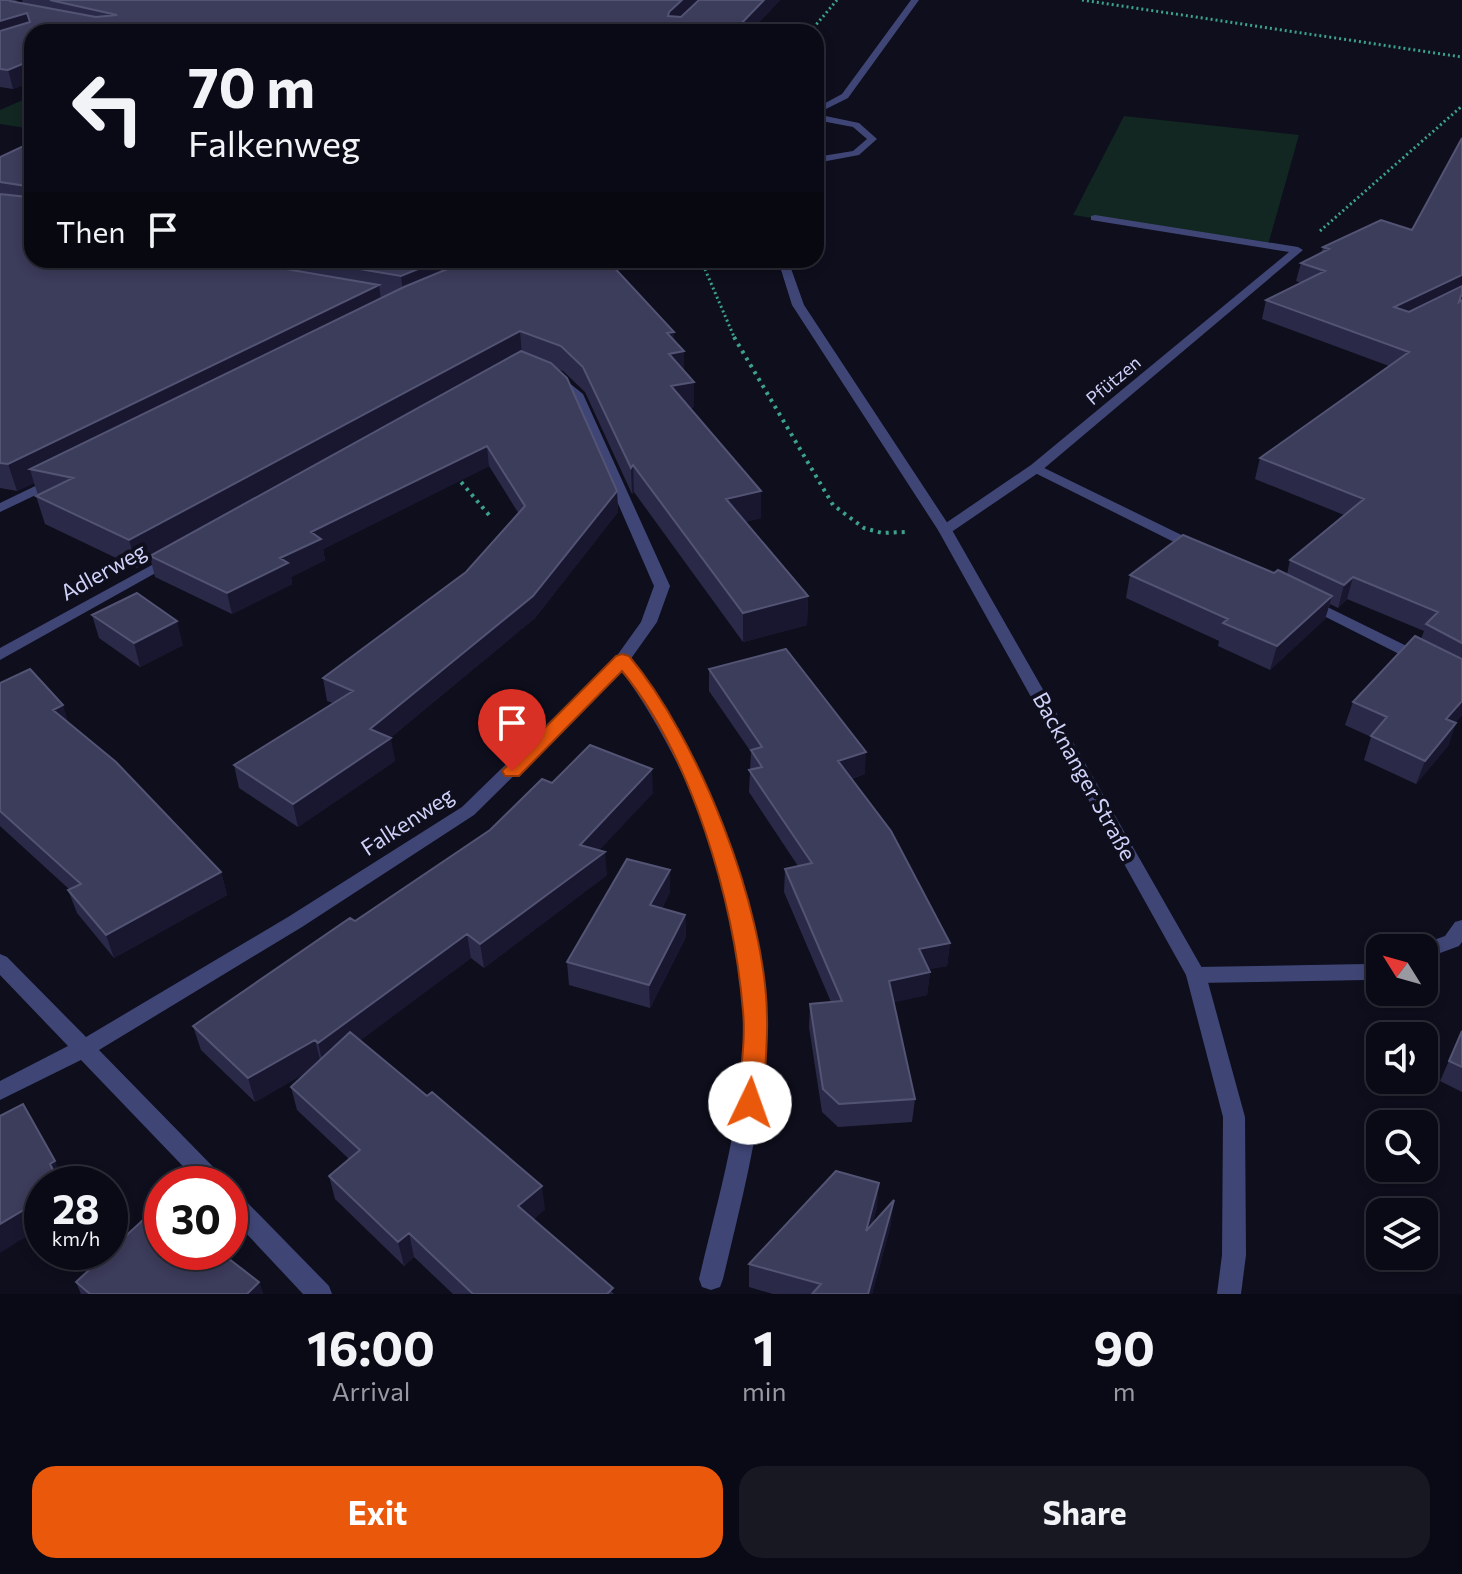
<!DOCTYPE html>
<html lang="en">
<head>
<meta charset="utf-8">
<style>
  :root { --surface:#0a0a16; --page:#181823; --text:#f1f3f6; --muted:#999aa1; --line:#2a2b35; --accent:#ea580c }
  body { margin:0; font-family:Commissioner,sans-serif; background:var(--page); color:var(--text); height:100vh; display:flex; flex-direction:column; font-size:30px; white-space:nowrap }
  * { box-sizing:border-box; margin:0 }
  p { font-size:26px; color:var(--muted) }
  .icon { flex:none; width:44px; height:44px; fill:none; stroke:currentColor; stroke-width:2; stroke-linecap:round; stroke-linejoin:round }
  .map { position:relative; height:1294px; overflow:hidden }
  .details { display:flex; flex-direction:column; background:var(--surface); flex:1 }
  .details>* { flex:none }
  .guide { position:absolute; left:24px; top:24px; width:800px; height:244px; border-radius:24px; box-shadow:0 4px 12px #0003,0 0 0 2px var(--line); background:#0a0a16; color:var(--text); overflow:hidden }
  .needle { width:52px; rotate:307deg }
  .fabs { position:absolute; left:1366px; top:934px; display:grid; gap:16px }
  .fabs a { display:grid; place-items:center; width:72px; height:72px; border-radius:16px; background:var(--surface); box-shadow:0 4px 12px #0003,0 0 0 2px var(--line); font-size:40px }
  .speed { position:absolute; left:24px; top:1166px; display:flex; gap:16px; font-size:40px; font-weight:700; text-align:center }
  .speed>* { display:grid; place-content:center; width:104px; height:104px; border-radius:50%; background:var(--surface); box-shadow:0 4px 12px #0003,0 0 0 2px var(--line); line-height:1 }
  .speed small { font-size:20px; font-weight:400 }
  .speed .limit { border:12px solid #d22; background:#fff; color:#111 }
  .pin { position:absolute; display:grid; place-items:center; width:68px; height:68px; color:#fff; margin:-82px -34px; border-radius:50% 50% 50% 0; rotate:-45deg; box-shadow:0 0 8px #0007 }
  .pin .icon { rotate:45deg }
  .me { position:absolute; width:88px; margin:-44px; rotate:3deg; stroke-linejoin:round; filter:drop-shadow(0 0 6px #0008) }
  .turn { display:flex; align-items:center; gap:28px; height:168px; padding:0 32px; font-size:36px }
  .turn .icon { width:104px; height:104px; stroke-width:2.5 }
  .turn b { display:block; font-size:56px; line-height:68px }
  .then { display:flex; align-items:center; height:76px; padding:0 32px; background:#0003; gap:16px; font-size:30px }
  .eta { display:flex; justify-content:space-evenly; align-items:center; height:136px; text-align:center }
  .eta b { font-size:48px; font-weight:700; line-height:56px }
  .primary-button { display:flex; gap:16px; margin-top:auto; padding:16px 32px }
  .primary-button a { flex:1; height:92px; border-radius:24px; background:var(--accent); color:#fff; font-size:32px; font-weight:700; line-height:92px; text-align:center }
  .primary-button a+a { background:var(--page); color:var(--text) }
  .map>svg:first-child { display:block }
  .green { fill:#122622 }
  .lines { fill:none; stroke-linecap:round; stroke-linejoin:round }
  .path-far1 { stroke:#3ca28b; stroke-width:3; stroke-dasharray:2 3; stroke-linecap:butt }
  .path { stroke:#3ca28b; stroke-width:4; stroke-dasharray:3 5; stroke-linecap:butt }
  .service { fill:#3f4676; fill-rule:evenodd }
  .minor { fill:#3f4676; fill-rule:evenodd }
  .tertiary { fill:#3f4676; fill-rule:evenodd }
  .wall { fill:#2a2a48 }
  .shaded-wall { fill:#18172f }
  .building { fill:#3c3c5b; stroke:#535374; stroke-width:2 }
  .route { fill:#ea580c; stroke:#983908; stroke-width:2 }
  .labels { text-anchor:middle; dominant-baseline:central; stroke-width:8; stroke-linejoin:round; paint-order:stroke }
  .far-street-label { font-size:18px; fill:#d0d2f9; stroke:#0e0e1d }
  .street-label { font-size:22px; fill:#d0d2f9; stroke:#0e0e1d }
</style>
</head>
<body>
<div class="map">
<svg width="1462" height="1294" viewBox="0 0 1462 1294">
  <rect width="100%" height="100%" fill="#0e0e1d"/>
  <path class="green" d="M32,96V129L0,124V110Z
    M1124,116L1299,135L1268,245L1073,215Z"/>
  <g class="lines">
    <path class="path-far1" d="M1082,0L1462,57
      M810,32L837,0
      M1320,231L1462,106
      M701,260L735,339"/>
    <path class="path" d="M734,337L833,505L864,528L882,533L905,532
      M456,476L489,515"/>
    <path class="service" d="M1036,464L1200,544L1202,547L1200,550H1190L1031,471L1029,468Z
      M1309,598L1427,656L1429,659L1421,664L1415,662L1304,606L1301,603L1304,600Z"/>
    <path class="minor" d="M1095,215L1298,247L1303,250L1041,471L950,533H940L938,530L940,527L1031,465L1289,252L1091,220V216Z
      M557,373L583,394L670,586L657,622L630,660C706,760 771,911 766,1039C763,1121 742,1199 723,1279L720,1287L711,1290L702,1287L699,1279C718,1198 742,1118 745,1034C750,914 691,766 621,670L474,815L302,927L99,1050L223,1177L227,1184H200L81,1060L0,1100V1081L68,1046L0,975V954L7,957L86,1037L288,917L462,807L616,657L641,622L654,586L571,396L551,377Z
      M56,476L63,480L61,483L0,512V503Z
      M172,554L177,555L179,558L177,561L0,660V648Z
      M1462,920V942L1459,946L1424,959V948H1416L1417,946L1445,936L1455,922Z
      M1380,960V976L1366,980L1196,983L1189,981L1186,975L1189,969L1196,967L1366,964Z
      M230,1190L238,1193L329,1286L332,1294H303L230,1216Z"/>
    <path class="tertiary" d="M911,0H919L848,98L816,114V108L842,94Z
      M816,114L859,123L877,139L859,155L816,163V157L853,151L867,139L853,127L816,120Z
      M778,260H788L804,305L952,530L1206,975L1245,1117L1246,1255L1241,1294H1217L1222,1255L1223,1117L1186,975L938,530L792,305Z"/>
  </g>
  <path class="wall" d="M0,0H18L13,2L23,4L22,0H780L750,32H32V81L13,89L0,87Z
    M32,142V260H600L684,351V371L694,407L690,408L761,518L745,522L808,596L807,625L743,642L634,492L632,494L585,392L563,371L557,369L617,491L618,512L535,618L390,738L395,761L298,827L239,788L234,765L333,703L327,701L323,678L466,572L519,514L489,466L323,549L325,560L291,577L292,584L232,614L155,577L151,561L137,568L45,524L36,496L38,495L34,483L17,491L0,488V157Z
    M1323,247L1460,301L1462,300V715L1456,722L1448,746L1416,784L1364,760L1371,737L1345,725L1353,702L1421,639L1424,631L1347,599L1338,608L1330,604L1325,619L1270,670L1218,646L1219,641L1126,598L1130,575L1274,573L1287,574L1290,560L1344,515L1255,479L1260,458L1389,366L1262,319L1266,300L1301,283L1296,281L1301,263L1321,253Z
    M92,615L183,645L140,667L99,638Z
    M709,669L865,774L851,779L950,943L947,966L928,969L930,972L927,995L894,1002L915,1099L912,1122L838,1127L822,1112L809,1027L810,1004L831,1002L784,892L785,869L798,866L749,792L751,752L709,691Z
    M0,683L70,724L221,872L227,895L114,958L77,913L68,890H70L0,826Z
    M552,783L653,793L599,850L607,875L484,968L471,958L360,1040L545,1209L534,1219L614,1294H453L414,1257L404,1266L335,1199L329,1176L349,1159L297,1110L291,1087L307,1072L255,1102L201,1050L193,1026L355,921L490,830Z
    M670,870V892L662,908L685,915L686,937L650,1008L569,985L567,962Z
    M1462,1031V1092L1440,1081Z
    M877,1207L872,1225L891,1224L872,1294H773L749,1287V1264Z
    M198,1261L259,1282L263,1294H81L76,1282Z"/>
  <path class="shaded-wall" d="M682,0H702L669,32V12Z
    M764,0H780L750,32H733Z
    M27,13L31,30L0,40V21Z
    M32,60V81L13,89L8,70Z
    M440,260H484L404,300L401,276Z
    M1462,275V291L1389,326L1394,307Z
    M379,285L382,308L30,469L34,483L17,491L8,464Z
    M520,331L522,355L150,556L151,561L137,568L129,540Z
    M674,332L675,353L684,351V376L670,379L667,333Z
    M694,382V407L672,412L671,386Z
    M487,446L489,466L323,549L325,560L291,577L292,584L232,614L227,593L280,558L311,532Z
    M633,465L634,492L632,494L631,468Z
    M617,491L618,512L535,618L385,742L391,738L395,761L298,827L293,804Z
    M761,491V518L726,527V499Z
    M1353,577L1347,599L1338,608L1344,585Z
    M808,596L807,625L743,642V613Z
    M1332,596L1325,619L1270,670L1277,646Z
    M177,621L183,645L140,667L134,643Z
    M1462,701V715L1438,742L1446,719Z
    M63,705L70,727L53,710Z
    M1456,723L1448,746L1416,784L1425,761Z
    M866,752L865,774L836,783L838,761Z
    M652,769L653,793L582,869L580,845Z
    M605,852L607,875L484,968L480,944Z
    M670,870V892L651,928L650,905Z
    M221,872L227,895L114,958L106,935Z
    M685,915L686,937L650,1008L649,985Z
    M467,934L471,958L324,1068L318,1043Z
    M950,943L947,966L916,972L919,949Z
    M930,972L927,995L887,1004L889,981Z
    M315,1040L321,1064L255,1102L248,1078Z
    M55,1161L65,1183L64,1184H58L50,1164Z
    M879,1183L877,1207L864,1254L866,1231Z
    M542,1186L545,1209L522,1230L518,1206Z
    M42,1199V1227L0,1253V1224Z
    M894,1200L891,1224L872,1294H868Z
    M409,1233L414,1257L404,1266L398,1242Z
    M259,1282L263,1294H247Z"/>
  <path class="building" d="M0,0H9L10,1L96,17L117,15L50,0H682L669,12L668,16L681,17L699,0H764L733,32H32V60L8,70L0,69V31L30,22L27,13L0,21Z
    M1462,138V275L1394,307L1409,312L1462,286V293L1459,302L1462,300V643L1426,624L1438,612L1353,577L1344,585L1290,560L1364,499L1260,458L1409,352L1266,300L1325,271L1301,263L1329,249L1323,247L1381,220L1412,230Z
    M32,142V260H234L379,285L8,464L0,463V194L28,197L26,186L0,182V157Z
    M306,260H440L401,276Z
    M469,260H600L611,264L674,332L667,333L684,351L669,354L694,382L671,386L761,491L726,499L808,596L743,613L633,465L631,468L583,367L561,346L520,331L129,540L36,496L73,478L30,469L404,287Z
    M521,351L551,363L567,378L617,491L533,596L370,729L391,738L293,804L234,765L353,691L323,678L466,572L525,506L487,446L311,532L321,539L280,558L288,563L227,593L150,556Z
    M1183,535L1274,573L1278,570L1332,596L1277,646L1223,623L1228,619L1130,575Z
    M137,593L177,621L134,643L92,615Z
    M1415,636L1462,659V701L1446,719L1456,723L1425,761L1371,736L1387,717L1353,702Z
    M786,649L866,752L838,761L891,831L950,943L919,949L930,972L889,981L915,1099L839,1104L823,1089L810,1004L842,1001L785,869L812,863L749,770L762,767L751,750L762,747L709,669Z
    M30,669L63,705L53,710L116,762L221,872L106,935L68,890L81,884L0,811V683Z
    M590,745L652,769L580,845L605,852L480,944L467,934L318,1043L315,1040L248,1078L193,1026L350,918L355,921L490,830L542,779L552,783Z
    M627,859L670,870L650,905L685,915L649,985L567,962Z
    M1462,1031V1067L1449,1061Z
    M350,1032L427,1096L432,1092L542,1186L518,1206L613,1288L607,1294H473L409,1233L398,1242L329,1176L360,1150L291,1087Z
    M23,1104L55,1161L50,1164L60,1184H42V1199L0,1224V1116Z
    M836,1171L879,1183L866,1231L894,1200L868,1294H812L821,1284L749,1264Z
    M144,1219L162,1233V1252H186L198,1261L208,1252H220L259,1282L247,1294H90L76,1282Z"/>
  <path class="route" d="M622,654L629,656C698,738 766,908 767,1017C768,1045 764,1074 763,1103L759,1110L750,1113L741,1110L738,1103C740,1073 746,1041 743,1011C734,902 692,756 622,671L519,776H505L502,771L616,656Z"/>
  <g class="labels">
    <g class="far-street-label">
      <text transform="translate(1113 380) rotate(-40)">Pfützen</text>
    </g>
    <g class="street-label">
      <text transform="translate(103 571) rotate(-29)">Adlerweg</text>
      <text transform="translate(1085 776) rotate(61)">Backnanger Straße</text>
      <text transform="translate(407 821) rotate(-33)">Falkenweg</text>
    </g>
  </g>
</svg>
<div class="fabs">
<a><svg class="needle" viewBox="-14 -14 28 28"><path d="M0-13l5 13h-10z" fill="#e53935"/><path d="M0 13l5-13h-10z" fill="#999aa1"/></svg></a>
<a><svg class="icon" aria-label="sound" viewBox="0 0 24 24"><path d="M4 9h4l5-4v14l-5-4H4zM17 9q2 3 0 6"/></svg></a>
<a><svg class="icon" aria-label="search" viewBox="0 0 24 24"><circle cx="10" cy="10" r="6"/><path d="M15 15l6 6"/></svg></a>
<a><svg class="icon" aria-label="layers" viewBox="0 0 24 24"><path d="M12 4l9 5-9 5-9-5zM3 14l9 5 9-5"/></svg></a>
</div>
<div class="speed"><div>28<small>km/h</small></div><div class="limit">30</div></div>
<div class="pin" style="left:512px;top:771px;background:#d93025"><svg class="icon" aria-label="arrive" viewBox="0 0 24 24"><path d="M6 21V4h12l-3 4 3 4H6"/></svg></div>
<svg class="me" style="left:750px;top:1103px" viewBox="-20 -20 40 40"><circle r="19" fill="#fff"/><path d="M0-13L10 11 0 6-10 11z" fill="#ea580c"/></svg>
<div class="guide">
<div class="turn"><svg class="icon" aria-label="left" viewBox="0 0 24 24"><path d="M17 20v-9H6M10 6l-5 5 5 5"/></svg><div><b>70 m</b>Falkenweg</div></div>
<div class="then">Then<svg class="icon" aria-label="arrive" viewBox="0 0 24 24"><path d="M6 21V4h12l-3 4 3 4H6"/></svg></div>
</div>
</div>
<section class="details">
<div class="eta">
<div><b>16:00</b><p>Arrival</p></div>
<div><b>1</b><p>min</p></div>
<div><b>90</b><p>m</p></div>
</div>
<div class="primary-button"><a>Exit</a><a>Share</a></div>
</section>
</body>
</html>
